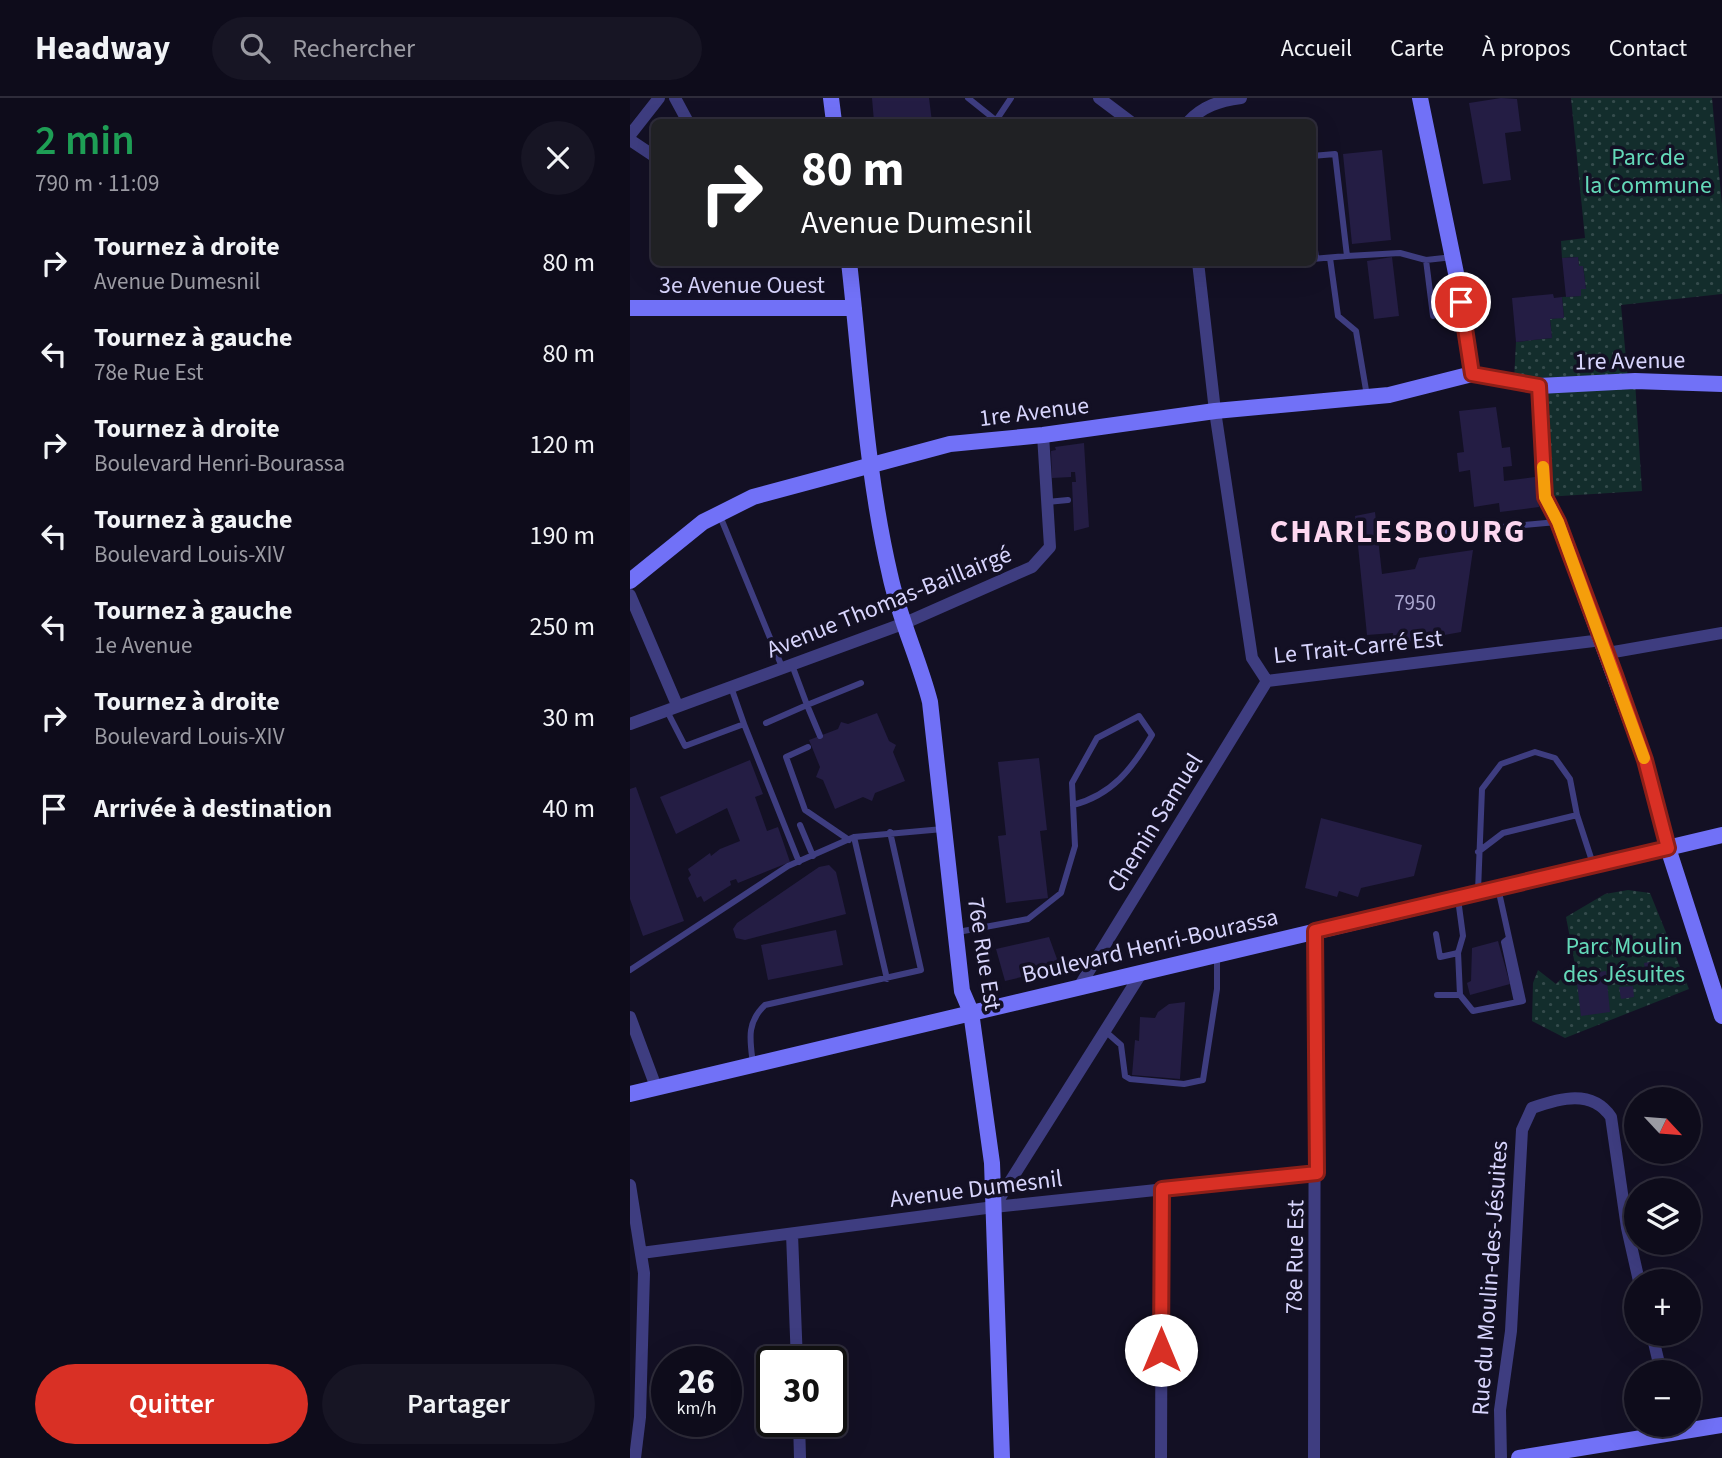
<!DOCTYPE html>
<html lang="fr">
<head>
<meta charset="utf-8">
<style>
  :root { --surface:#0e0c1b; --page:#171524; --text:#f1f3f6; --muted:#9b9ba3; --line:#2e2c3a; --accent:#d93025 }
  body { margin:0; font-family:"Source Sans 3",sans-serif; background:var(--page); color:var(--text); height:100vh; display:flex; flex-direction:column; font-size:26px; white-space:nowrap }
  * { box-sizing:border-box; margin:0 }
  p { font-size:23px; color:var(--muted) }
  .icon { flex:none; width:38px; height:38px; fill:none; stroke:currentColor; stroke-width:2; stroke-linecap:round; stroke-linejoin:round }
  .map { position:relative; flex:1; overflow:hidden }
  .side { display:flex; flex-direction:column; background:var(--surface); width:630px }
  .side>* { flex:none }
  .hud { position:absolute; left:21px; top:21px; width:665px; height:147px; border-radius:10px; box-shadow:0 7px 28px #0002,0 0 0 2px var(--line); background:#202124; color:#fff; overflow:hidden }
  .needle { width:46px; rotate:116deg }
  .buttons { position:absolute; left:994px; top:989px; display:grid; gap:14px }
  .buttons a { display:grid; place-items:center; width:77px; height:77px; border-radius:50%; background:var(--surface); box-shadow:0 7px 28px #0002,0 0 0 2px var(--line); font-size:35px }
  .speed { position:absolute; left:21px; top:1248px; display:flex; gap:14px; font-size:35px; font-weight:700; text-align:center }
  .speed>* { display:grid; place-content:center; width:91px; height:91px; border-radius:50%; background:var(--surface); box-shadow:0 7px 28px #0002,0 0 0 2px var(--line); line-height:1 }
  .speed small { font-size:18px; font-weight:400 }
  .speed .limit { border:4px solid #111; border-radius:10px; background:#fff; color:#111 }
  .pin { position:absolute; display:grid; place-items:center; width:60px; height:60px; color:#fff; margin:-30px; border:4px solid #fff; border-radius:50%; box-shadow:0 2px 7px #0007 }
  .me { position:absolute; width:77px; margin:-38px; rotate:0deg; stroke-linejoin:round; filter:drop-shadow(0 0 5px #0008) }
  .turn { display:flex; align-items:center; gap:24px; height:147px; padding:0 35px; font-size:32px }
  .turn .icon { width:91px; height:91px; stroke-width:2.5 }
  .turn b { display:block; font-size:49px; line-height:60px }
  .round { display:grid; place-items:center; flex:none; width:74px; height:74px; border-radius:37px; background:var(--page) }
  .overview { display:flex; align-items:center; justify-content:space-between; height:119px; padding:0 35px }
  h1 { font-size:42px; font-weight:600; line-height:52px; color:#1e9e55 }
  .cta { display:flex; gap:14px; margin-top:auto; padding:14px 35px }
  .cta a { flex:1; height:80px; border-radius:42px; background:var(--accent); color:#fff; font-size:28px; font-weight:600; line-height:80px; text-align:center }
  .cta a+a { background:var(--page); color:var(--text) }
  ul { padding:0; list-style:none }
  li { display:flex; align-items:center; gap:21px; height:91px; padding:0 35px }
  li div { flex:1 }
  li b { display:block; font-size:26px }
  li em { font-style:normal }
  header { display:flex; align-items:center; gap:42px; box-sizing:border-box; height:98px; padding:0 35px; background:var(--surface); border-bottom:2px solid var(--line) }
  header strong { font-size:33px }
  nav { display:flex; gap:38px; margin-inline-start:auto; font-size:24px }
  .search { width:490px; height:63px; background:var(--page); display:flex; align-items:center; gap:18px; box-sizing:border-box; padding:0 24px; border-radius:38px; color:var(--muted); font-size:26px }
  main { display:flex; flex:1; min-height:0 }
  .map>svg:first-child { display:block }
  .green { fill:url(#green-dots) }
  .building { fill:#241d44 }
  .lines { fill:none; stroke-linecap:round; stroke-linejoin:round }
  .lane { stroke:#3e3d80; stroke-width:6 }
  .street { stroke:#3e3d80; stroke-width:12 }
  .secondary { stroke:#7171f7; stroke-width:16 }
  .route-casing { stroke:#8d1f18; stroke-width:18 }
  .route { stroke:#d93025; stroke-width:12 }
  .slow { stroke:#f59e0b; stroke-width:12 }
  .labels { text-anchor:middle; dominant-baseline:central; stroke-width:7; stroke-linejoin:round; paint-order:stroke }
  .number-label { font-size:21px; fill:#aba7cf }
  .park-label { font-size:24px; fill:#64d9b9; stroke:#131024 }
  .street-label { font-size:24px; fill:#d8d5fd; stroke:#131024 }
  .district-label { font-size:32px; font-weight:bold; letter-spacing:2px; fill:#fdd7f0; stroke:#131024 }
</style>
</head>
<body>
<header>
<strong>Headway</strong>
<div class="search"><svg class="icon" aria-label="search" viewBox="0 0 24 24"><circle cx="10" cy="10" r="6"/><path d="M15 15l6 6"/></svg>Rechercher</div>
<nav><a>Accueil</a><a>Carte</a><a>À propos</a><a>Contact</a></nav>
</header>
<main>
<section class="side">
<div class="overview"><div><h1>2 min</h1><p>790 m · 11:09</p></div><a class="round"><svg class="icon" aria-label="close" viewBox="0 0 24 24"><path d="M6 6l12 12M18 6L6 18"/></svg></a></div>
<ul>
<li><svg class="icon" aria-label="right" viewBox="0 0 24 24"><path d="M7 20v-9h11M14 6l5 5-5 5"/></svg><div><b>Tournez à droite</b><p>Avenue Dumesnil</p></div><em>80 m</em></li>
<li><svg class="icon" aria-label="left" viewBox="0 0 24 24"><path d="M17 20v-9H6M10 6l-5 5 5 5"/></svg><div><b>Tournez à gauche</b><p>78e Rue Est</p></div><em>80 m</em></li>
<li><svg class="icon" aria-label="right" viewBox="0 0 24 24"><path d="M7 20v-9h11M14 6l5 5-5 5"/></svg><div><b>Tournez à droite</b><p>Boulevard Henri-Bourassa</p></div><em>120 m</em></li>
<li><svg class="icon" aria-label="left" viewBox="0 0 24 24"><path d="M17 20v-9H6M10 6l-5 5 5 5"/></svg><div><b>Tournez à gauche</b><p>Boulevard Louis-XIV</p></div><em>190 m</em></li>
<li><svg class="icon" aria-label="left" viewBox="0 0 24 24"><path d="M17 20v-9H6M10 6l-5 5 5 5"/></svg><div><b>Tournez à gauche</b><p>1e Avenue</p></div><em>250 m</em></li>
<li><svg class="icon" aria-label="right" viewBox="0 0 24 24"><path d="M7 20v-9h11M14 6l5 5-5 5"/></svg><div><b>Tournez à droite</b><p>Boulevard Louis-XIV</p></div><em>30 m</em></li>
<li><svg class="icon" aria-label="arrive" viewBox="0 0 24 24"><path d="M6 21V4h12l-3 4 3 4H6"/></svg><div><b>Arrivée à destination</b></div><em>40 m</em></li>
</ul>
<div class="cta"><a>Quitter</a><a>Partager</a></div>
</section>
<div class="map">
<svg width="1092" height="1360" viewBox="0 0 1092 1360">
  <defs>
    <pattern id="green-dots" width="8" height="8" patternUnits="userSpaceOnUse" patternTransform="scale(1.75)"><rect width="8" height="8" fill="#132d2c"/><path d="M2 2h.1M6 6h.1" fill="none" stroke="#354b4c" stroke-width="1.8" stroke-linecap="round"/></pattern>
  </defs>
  <rect width="100%" height="100%" fill="#131024"/>
  <path class="green" d="M941,0H1082L1092,107V196L991,207L998,282L1005,283L1012,393L915,399L909,289L884,282L886,244L922,240L920,221L934,219L932,199L951,198V191H956L953,168H949L948,159L932,160L931,143L955,140Z
    M998,792L1020,795L1059,891L935,940L902,923L903,885L908,872L926,886L945,867L936,819L975,796Z"/>
  <path class="building" d="M242,0H299L302,24H244Z
    M871,0L887,1L891,33L875,35L881,82L853,86L839,5Z
    M752,52L761,142L722,146L713,56Z
    M762,159L769,218L744,221L737,163Z
    M948,159L949,168H953L956,191H951V198L936,199L932,160Z
    M923,196L924,200L932,199L934,220L920,221L922,240L886,244L882,200Z
    M866,309L872,350L880,349L882,368L873,369L874,383L905,379L909,409L870,414L869,405L844,409L840,372L829,374L827,355L834,354L829,313Z
    M454,345L459,429L444,433L442,384H446L445,374H441V379L422,380L421,353L426,352L425,349Z
    M745,414L752,476L785,471L789,460L843,452L831,534L764,546L763,535L737,537L725,418Z
    M247,615L259,643L266,647L263,654L275,683L245,695L242,703L233,699L205,711L193,682L186,679L190,669L179,642L208,631L211,624L218,626Z
    M409,660L417,732L410,733L418,800L376,805L368,738L376,737L368,664Z
    M120,662L133,696L125,699L137,733L148,729L160,764L108,785L106,781L100,783L101,787L74,804L71,798L67,800L58,780L61,777L58,771L80,755L81,758L90,751L110,743L97,710L46,736L30,699Z
    M6,689L54,823L13,838L0,801V691Z
    M691,720L792,747L784,778L731,790L728,799L709,793L707,799L675,790Z
    M199,767L206,774L216,816L115,842L106,840L103,831L107,825L189,769Z
    M206,832L213,867L138,882L131,847Z
    M419,839L427,861L421,872L375,883L366,851Z
    M868,843L880,886L840,897L837,885L841,883L842,850Z
    M1020,864L1023,875L1016,876L1014,865Z
    M976,873L980,914L951,918L946,877Z
    M1003,888L1004,899L991,901L989,889Z
    M555,904L550,981L502,977L505,942L509,943L510,919L525,920L528,914L539,906Z"/>
  <g class="lines">
    <path class="lane" d="M338,0L368,24
      M365,24L381,0
      M682,58L705,56L717,158L770,155L796,162L823,159
      M682,128L686,160
      M700,160L708,218L726,233L737,298
      M682,161L717,158
      M796,162L803,218
      M417,404L438,402
      M90,418L152,569
      M818,434L927,424
      M162,567L177,607L231,585
      M36,611L55,648L114,626L101,589
      M136,625L177,607L190,638
      M114,626L169,764
      M178,649L156,659L175,712L219,742
      M170,727L183,758
      M224,739L257,881
      M848,754L873,735L947,717
      M848,793L852,691L871,666L905,654L925,660L940,681L947,717L963,766
      M328,834L398,821L431,795L445,748L442,685L467,640L509,618L522,637C502,671 482,697 443,707
      M806,836L810,859L828,855L833,838L828,801
      M879,840L874,844L887,904
      M828,854L830,897L843,913L893,903L868,790
      M0,872L158,768L224,739L313,731
      M807,897H830
      M475,933L491,947L495,978L500,981L554,986L573,982L587,891V858
      M123,966C120,942 116,925 135,907L291,872L260,734"/>
    <path class="street" d="M45,0L58,24
      M469,0L501,24
      M558,24C573,8 589,3 611,0
      M0,37L29,0
      M0,42L24,58
      M568,164L585,313L622,560L637,583L972,542
      M0,497L47,607
      M978,555L1092,535
      M0,626L275,525L402,469L420,449L413,337
      M449,889L637,583
      M0,919L26,989
      M0,1087L14,1175L10,1319L5,1360
      M364,1109L512,874
      M162,1136L167,1264
      M11,1155L364,1109L687,1075
      M1022,1236L1031,1274
      M169,1323L170,1360
      M531,1360L532,1091
      M684,1360L685,833
      M871,1360L870,1312L881,1233L892,1032L902,1010C930,1000 962,991 981,1019L997,1130L1009,1183"/>
    <path class="secondary" d="M201,0L204,24
      M790,0L827,180L842,276
      M219,164C231,269 236,374 260,477C269,520 289,561 300,604L332,893L341,914L362,1065L372,1360
      M0,210H224
      M909,288L915,399L928,424L1015,662L1038,750L1092,918
      M0,483L73,424L123,399L320,346L413,337L585,313L759,297L842,276L909,288L1005,283L1092,286
      M0,996L1092,737
      M889,1360L1092,1327"/>
  </g>
  <g class="lines">
    <defs>
      <path id="route" d="M531,1252L532,1091L687,1075L685,833L1038,750L1015,662L985,577L928,424L915,399L909,288L842,276L831,204"/>
    </defs>
    <use href="#route" class="route-casing"/>
    <use href="#route" class="route"/>
    <path class="slow" d="M913,369L915,399L928,424L1014,660"/>
  </g>
  <g class="labels">
    <g class="number-label">
      <text x="785" y="505">7950</text>
    </g>
    <g class="park-label">
      <text x="1018" y="59">Parc de<tspan x="1018" dy="28">la Commune</tspan></text>
      <text x="994" y="848">Parc Moulin<tspan x="994" dy="28">des Jésuites</tspan></text>
    </g>
    <g class="street-label">
      <text x="112" y="187">3e Avenue Ouest</text>
      <text transform="translate(1000 263) rotate(-1)">1re Avenue</text>
      <text transform="translate(404 314) rotate(-7)">1re Avenue</text>
      <text transform="translate(259 504) rotate(-22)">Avenue Thomas-Baillairgé</text>
      <text transform="translate(728 549) rotate(-6)">Le Trait-Carré Est</text>
      <text transform="translate(525 725) rotate(-58)">Chemin Samuel</text>
      <text transform="translate(520 848) rotate(-13)">Boulevard Henri-Bourassa</text>
      <text transform="translate(354 856) rotate(81)">76e Rue Est</text>
      <text transform="translate(346 1091) rotate(-7)">Avenue Dumesnil</text>
      <text transform="translate(665 1159) rotate(-89)">78e Rue Est</text>
      <text transform="translate(860 1180) rotate(-86)">Rue du Moulin-des-Jésuites</text>
    </g>
    <g class="district-label">
      <text x="768" y="434">CHARLESBOURG</text>
    </g>
  </g>
</svg>
<div class="buttons">
<a><svg class="needle" viewBox="-14 -14 28 28"><path d="M0-13l5 13h-10z" fill="#e53935"/><path d="M0 13l5-13h-10z" fill="#9b9ba3"/></svg></a>
<a><svg class="icon" aria-label="layers" viewBox="0 0 24 24"><path d="M12 4l9 5-9 5-9-5zM3 14l9 5 9-5"/></svg></a>
<a>+</a>
<a>−</a>
</div>
<div class="speed"><div>26<small>km/h</small></div><div class="limit">30</div></div>
<div class="pin" style="left:831px;top:204px;background:#d93025"><svg class="icon" aria-label="arrive" viewBox="0 0 24 24"><path d="M6 21V4h12l-3 4 3 4H6"/></svg></div>
<svg class="me" style="left:531px;top:1252px" viewBox="-20 -20 40 40"><circle r="19" fill="#fff"/><path d="M0-13L10 11 0 6-10 11z" fill="#d93025"/></svg>
<div class="hud">
<div class="turn"><svg class="icon" aria-label="right" viewBox="0 0 24 24"><path d="M7 20v-9h11M14 6l5 5-5 5"/></svg><div><b>80 m</b>Avenue Dumesnil</div></div>
</div>
</div>
</main>
</body>
</html>
